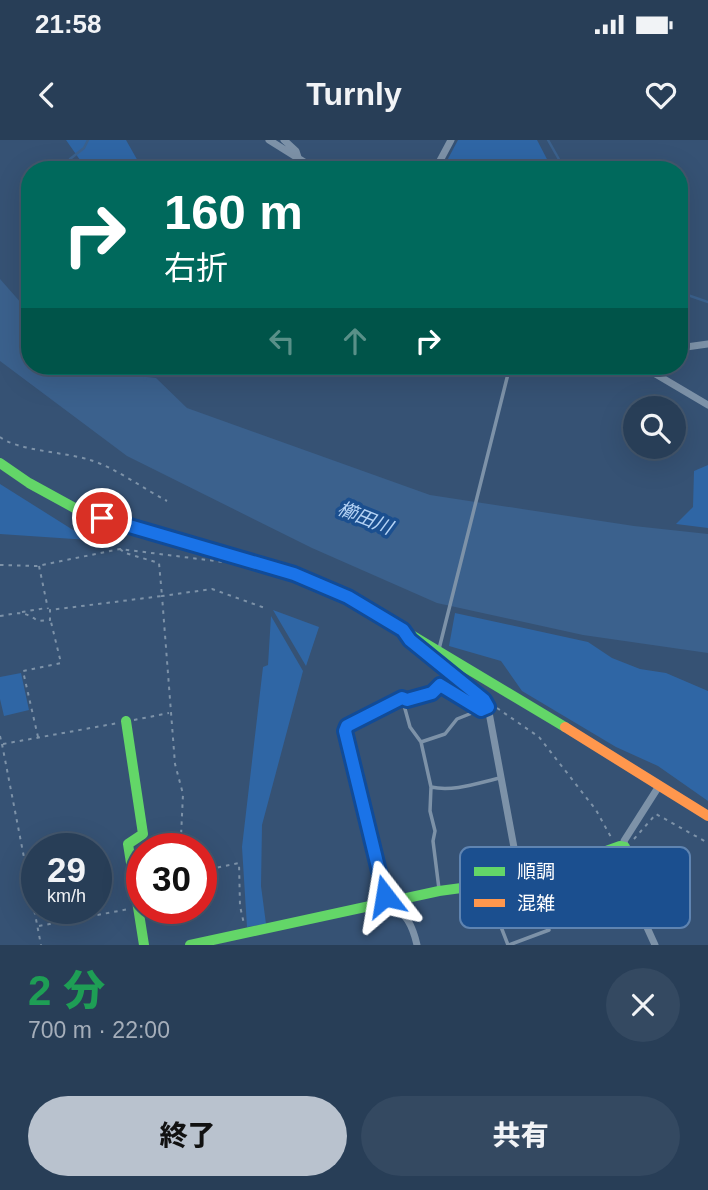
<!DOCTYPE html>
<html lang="ja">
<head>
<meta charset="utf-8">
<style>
  :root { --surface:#283e57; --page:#344961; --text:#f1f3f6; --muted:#a5aeba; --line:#44576d; --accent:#b9c2ce }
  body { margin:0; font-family:Helvetica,"Noto Sans JP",sans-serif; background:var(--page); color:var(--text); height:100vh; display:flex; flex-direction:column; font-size:26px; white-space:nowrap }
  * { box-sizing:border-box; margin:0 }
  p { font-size:23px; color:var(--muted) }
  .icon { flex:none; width:38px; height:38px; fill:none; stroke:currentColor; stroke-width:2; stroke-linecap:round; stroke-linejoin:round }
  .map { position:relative; height:805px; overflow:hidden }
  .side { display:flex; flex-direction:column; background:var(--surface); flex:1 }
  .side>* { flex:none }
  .banner { position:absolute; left:21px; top:21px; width:667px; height:214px; border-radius:28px; box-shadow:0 7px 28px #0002,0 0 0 2px var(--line); background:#00695c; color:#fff; overflow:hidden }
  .fabs { position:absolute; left:623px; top:256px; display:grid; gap:14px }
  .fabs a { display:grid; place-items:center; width:63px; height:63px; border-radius:50%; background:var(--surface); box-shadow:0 7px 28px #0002,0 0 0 2px var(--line); font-size:35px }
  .speed { position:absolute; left:21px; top:693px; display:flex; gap:14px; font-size:35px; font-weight:700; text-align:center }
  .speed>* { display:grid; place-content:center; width:91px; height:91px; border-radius:50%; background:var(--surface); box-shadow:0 7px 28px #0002,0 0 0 2px var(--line); line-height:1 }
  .speed small { font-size:18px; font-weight:400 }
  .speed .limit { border:10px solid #d22; background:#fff; color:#111 }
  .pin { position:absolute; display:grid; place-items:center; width:60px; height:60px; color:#fff; margin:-30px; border:4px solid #fff; border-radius:50%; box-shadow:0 2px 7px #0007 }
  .me { position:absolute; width:77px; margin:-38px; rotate:346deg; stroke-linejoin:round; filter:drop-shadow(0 0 5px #0008) }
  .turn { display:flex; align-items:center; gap:24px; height:147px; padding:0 28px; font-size:32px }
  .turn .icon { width:91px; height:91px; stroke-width:2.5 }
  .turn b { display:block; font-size:49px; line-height:60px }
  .lanes { display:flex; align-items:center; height:66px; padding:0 28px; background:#0003; justify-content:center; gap:35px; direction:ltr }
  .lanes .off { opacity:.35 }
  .round { display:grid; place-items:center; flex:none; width:74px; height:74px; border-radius:37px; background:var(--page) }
  .head { display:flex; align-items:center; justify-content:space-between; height:119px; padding:0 28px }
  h1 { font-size:42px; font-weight:800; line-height:52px; color:#1e9e55 }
  .action { display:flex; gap:14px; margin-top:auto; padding:14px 28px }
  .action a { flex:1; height:80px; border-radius:42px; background:var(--accent); color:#111; font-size:28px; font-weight:800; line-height:80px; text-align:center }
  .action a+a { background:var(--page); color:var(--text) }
  .status { display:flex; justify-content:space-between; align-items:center; height:49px; padding:0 35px; background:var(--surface); direction:ltr }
  .status svg { height:19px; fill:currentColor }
  header { display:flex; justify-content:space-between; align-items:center; height:91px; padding:0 28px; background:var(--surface); font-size:32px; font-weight:800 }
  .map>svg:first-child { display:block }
  .green { fill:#2f66a5 }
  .water { fill:#3b618d }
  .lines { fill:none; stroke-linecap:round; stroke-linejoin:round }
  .stream { stroke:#3b618d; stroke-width:2.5 }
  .path { stroke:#7d92a8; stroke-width:2; stroke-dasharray:3.5 5; stroke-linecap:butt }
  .lane { stroke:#7d92a8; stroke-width:3.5 }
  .street { stroke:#7d92a8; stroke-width:7 }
  .fast { stroke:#63d668; stroke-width:10 }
  .slow { stroke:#ff974d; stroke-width:10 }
  .route-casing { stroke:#114b97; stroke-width:18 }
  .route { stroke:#1a73e8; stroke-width:12 }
  .labels { text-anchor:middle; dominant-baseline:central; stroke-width:7; stroke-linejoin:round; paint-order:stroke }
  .water-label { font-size:19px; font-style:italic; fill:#b5d3f5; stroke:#1b4f8f }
  .key { fill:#1b4f8f; stroke:#5f84b1; stroke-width:2 }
  .key-label { font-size:19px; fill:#fff }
</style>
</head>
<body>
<div class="status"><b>21:58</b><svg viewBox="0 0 49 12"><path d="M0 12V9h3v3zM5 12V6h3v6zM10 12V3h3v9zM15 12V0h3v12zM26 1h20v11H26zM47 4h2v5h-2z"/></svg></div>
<header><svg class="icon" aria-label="back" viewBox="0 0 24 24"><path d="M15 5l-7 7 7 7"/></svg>Turnly<svg class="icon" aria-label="heart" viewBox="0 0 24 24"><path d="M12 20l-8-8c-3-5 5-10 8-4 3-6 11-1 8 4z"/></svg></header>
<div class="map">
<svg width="708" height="805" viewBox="0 0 708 805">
  <rect width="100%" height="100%" fill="#365274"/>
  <path class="green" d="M66,0H126L143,30H87Z
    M458,0H537L549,23L545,30H442Z
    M708,325V388L676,384L693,367L694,331Z
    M0,344L89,400L0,394Z
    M273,470L319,487L306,526Z
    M455,473L588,502L612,518L640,529L666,533L708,551V661L658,626L616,607L522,551L501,521L449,506Z
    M271,476L303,531L262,685L261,746L266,784L247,787L242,707L263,527L268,525Z
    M21,533L29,570L4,576L0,559V537Z"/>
  <path class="water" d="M0,139L30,173V226H95L129,235L156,238L187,268L430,355L634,386L708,394V513L583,495L437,463L312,408L127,316L0,221Z"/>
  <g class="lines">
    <path class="stream" d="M548,0L565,30
      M76,30L70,19L84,8L88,0
      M679,152L708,162
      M144,226L145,240"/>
    <path class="path" d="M0,297C18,311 66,312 90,320C114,327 144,349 167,361
      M0,425L37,426L120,409L223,422
      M39,426L48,469
      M22,472L46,468
      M0,476C19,473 22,470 38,481L50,480V470L162,456L159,423L125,413L120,409
      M497,568L539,597L596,670L612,699
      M134,580L169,573
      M0,596L2,605
      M38,597L23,531L61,523L51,482
      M2,604L41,805
      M3,604L118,583
      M634,699L656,674L708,703
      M187,709L181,696L183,654L175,624L162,456L212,449L265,468
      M201,731L239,723L240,766L244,784
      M39,786L129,769"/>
    <path class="lane" d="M439,509L510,226
      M421,602L410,587L402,558L407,560L432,553L441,545L481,570
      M431,647C453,652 478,643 500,638
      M486,748L508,805
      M439,749L433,701L435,691L430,671L431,647L421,602L445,594L457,579L487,567
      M509,805L549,790L528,740"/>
    <path class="street" d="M269,0L317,30
      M284,0L296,11L298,17
      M435,30L451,0
      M679,208L708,204
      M642,226L708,265
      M406,494L410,500L484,560L488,567L520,740
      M402,558L347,586L345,591L388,764C406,771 413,787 417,805
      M655,805L645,783L624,701L659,646"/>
    <path class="fast" d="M0,323L29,343L80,371L294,434L348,457L565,587
      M126,581L143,694L128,704L144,805
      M190,805L439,751L528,739L620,706L625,707"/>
    <path class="slow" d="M565,587L708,676"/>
  </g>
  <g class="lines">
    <defs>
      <path id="route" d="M102,378L294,434L348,457L403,490L410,500L484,560L488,567L481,570L440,545L432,553L407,560L402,558L347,586L345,591L385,756"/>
    </defs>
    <use href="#route" class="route-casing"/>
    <use href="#route" class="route"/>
  </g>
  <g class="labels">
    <g class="water-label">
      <text transform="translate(365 378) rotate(22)">櫛田川</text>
    </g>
  </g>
  <rect x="460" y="707" width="230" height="81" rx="10" class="key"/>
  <rect x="474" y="727" width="31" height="9" fill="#63d668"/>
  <rect x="474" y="759" width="31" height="8" fill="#ff974d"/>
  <g class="key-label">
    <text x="517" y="738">順調</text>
    <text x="517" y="770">混雑</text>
  </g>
</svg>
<div class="fabs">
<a><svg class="icon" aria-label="search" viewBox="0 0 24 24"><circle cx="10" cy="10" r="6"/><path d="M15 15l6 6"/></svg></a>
</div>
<div class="speed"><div>29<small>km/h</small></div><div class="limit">30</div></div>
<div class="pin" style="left:102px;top:378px;background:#d93025"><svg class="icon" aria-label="arrive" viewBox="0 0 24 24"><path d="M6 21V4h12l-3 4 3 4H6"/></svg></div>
<svg class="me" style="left:385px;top:756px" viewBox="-20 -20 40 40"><path d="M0-17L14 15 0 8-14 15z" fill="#1a73e8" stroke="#fff" stroke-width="4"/></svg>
<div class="banner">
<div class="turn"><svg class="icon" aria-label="right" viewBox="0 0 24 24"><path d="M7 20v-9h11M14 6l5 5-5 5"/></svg><div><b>160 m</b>右折</div></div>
<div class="lanes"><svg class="icon off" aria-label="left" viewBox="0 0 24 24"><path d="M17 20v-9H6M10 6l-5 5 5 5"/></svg><svg class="icon off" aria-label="ahead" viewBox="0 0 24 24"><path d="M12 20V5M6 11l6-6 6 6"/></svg><svg class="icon" aria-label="right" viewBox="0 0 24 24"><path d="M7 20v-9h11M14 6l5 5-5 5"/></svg></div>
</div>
</div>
<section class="side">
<div class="head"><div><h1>2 分</h1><p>700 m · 22:00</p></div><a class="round"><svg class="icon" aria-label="close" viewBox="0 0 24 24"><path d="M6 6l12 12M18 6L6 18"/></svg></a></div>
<div class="action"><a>終了</a><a>共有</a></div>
</section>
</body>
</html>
